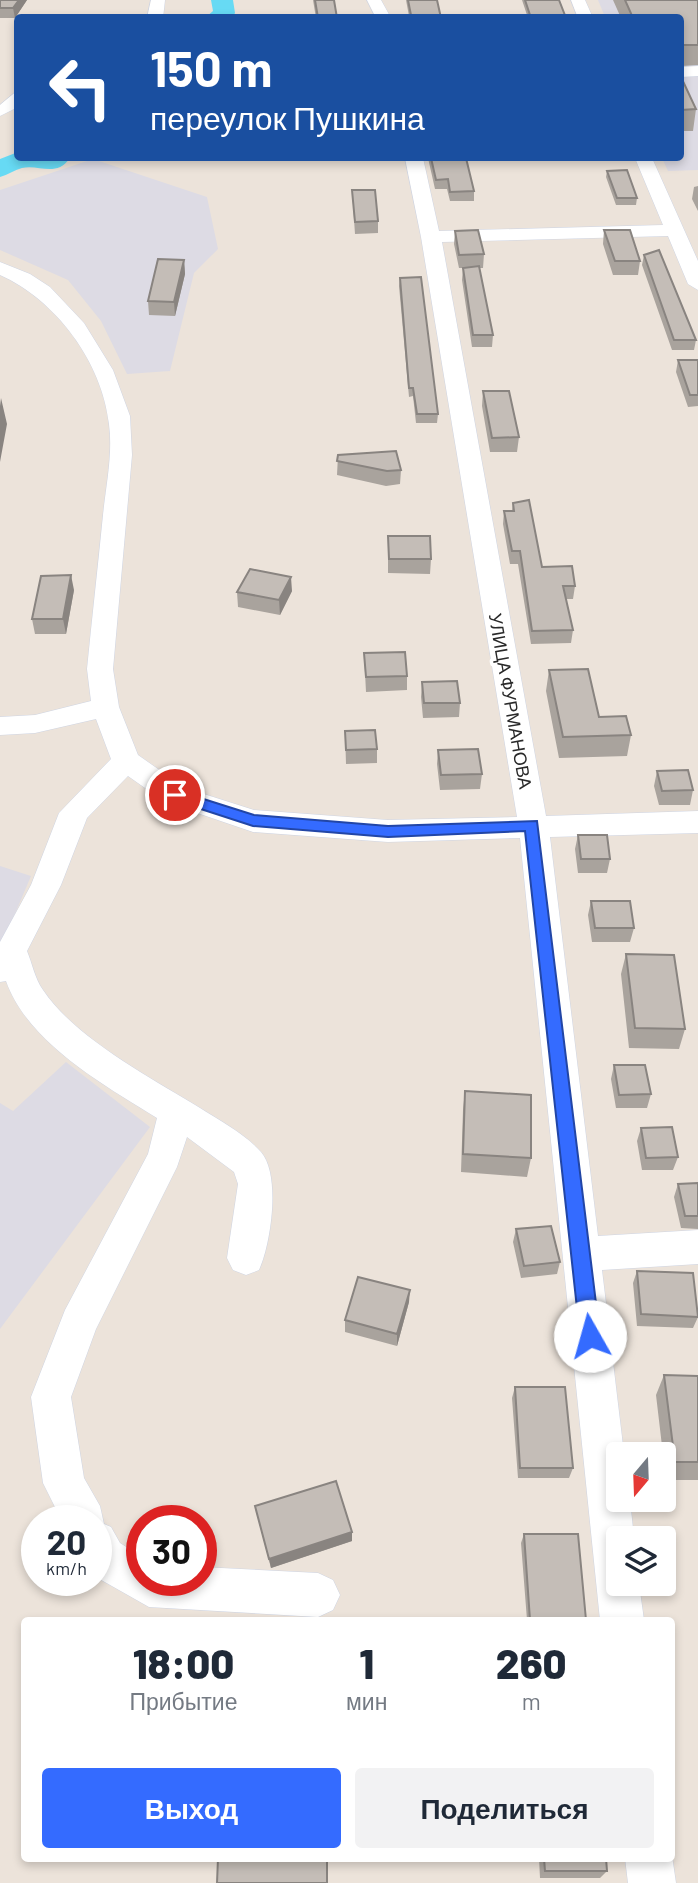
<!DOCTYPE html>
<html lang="ru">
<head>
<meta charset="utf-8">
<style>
  :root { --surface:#fff; --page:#f2f2f3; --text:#1f2937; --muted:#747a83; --accent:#346bff }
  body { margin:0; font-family:Barlow,sans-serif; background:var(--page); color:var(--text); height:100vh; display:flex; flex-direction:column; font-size:26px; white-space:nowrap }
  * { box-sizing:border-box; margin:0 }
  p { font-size:23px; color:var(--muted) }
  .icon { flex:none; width:38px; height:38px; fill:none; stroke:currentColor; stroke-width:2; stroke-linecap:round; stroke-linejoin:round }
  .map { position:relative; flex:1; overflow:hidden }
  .drawer { position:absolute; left:21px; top:1617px; width:654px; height:245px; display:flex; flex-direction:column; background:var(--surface); border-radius:7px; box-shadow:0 4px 10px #0003 }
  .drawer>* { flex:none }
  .banner { position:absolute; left:14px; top:14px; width:670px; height:147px; border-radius:7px; box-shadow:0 4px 10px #0003; background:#1a4fa0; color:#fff; overflow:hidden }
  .needle { width:46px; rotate:199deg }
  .tools { position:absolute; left:606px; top:1442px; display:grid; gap:14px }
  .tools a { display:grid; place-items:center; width:70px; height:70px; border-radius:7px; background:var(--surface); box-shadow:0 4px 10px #0003; font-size:35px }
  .speed { position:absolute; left:21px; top:1505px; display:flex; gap:14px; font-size:35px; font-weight:700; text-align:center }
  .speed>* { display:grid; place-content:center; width:91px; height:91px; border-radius:50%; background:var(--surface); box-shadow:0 4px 10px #0003; line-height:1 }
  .speed small { font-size:18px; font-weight:400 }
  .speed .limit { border:10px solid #d22; background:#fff; color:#111 }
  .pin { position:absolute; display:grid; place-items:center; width:60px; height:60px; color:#fff; margin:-30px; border:4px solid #fff; border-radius:50%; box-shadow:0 2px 7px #0007 }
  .me { position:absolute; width:77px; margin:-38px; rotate:353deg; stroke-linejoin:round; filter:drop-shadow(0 0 5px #0008) }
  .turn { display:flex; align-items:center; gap:24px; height:147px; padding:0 21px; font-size:32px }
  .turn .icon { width:91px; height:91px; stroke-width:2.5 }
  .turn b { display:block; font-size:49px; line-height:60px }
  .eta { display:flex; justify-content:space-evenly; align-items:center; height:119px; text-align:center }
  .eta b { font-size:42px; font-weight:800; line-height:49px }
  .primary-button { display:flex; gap:14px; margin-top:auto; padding:14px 21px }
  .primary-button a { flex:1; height:80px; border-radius:7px; background:var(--accent); color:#fff; font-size:28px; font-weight:800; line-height:80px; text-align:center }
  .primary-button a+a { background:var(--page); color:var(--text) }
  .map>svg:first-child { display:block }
  .industrial { fill:#dddbe4 }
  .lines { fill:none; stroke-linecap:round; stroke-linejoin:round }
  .river { fill:#67daf4; fill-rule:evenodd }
  .minor-casing { stroke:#cfd5e3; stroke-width:1 }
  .minor { fill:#fff; fill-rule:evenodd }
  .wall { fill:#a9a39d }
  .shaded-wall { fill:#898480 }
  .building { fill:#c4bdb7; stroke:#898480; stroke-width:2 }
  .route { fill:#346bff; stroke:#2246a6; stroke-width:2 }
  .labels { text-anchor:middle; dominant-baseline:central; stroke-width:7; stroke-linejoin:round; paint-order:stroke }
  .street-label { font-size:18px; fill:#292929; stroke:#fff }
</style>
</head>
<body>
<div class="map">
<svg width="698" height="1883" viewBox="0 0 698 1883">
  <rect width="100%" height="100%" fill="#ece3da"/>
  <path class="industrial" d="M598,0H698V170L668,171L662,158H681V18L605,17Z
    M93,159L207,197L218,249L194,273L170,371L127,374L101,321L68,280L0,250V190Z
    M0,866L31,876L0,949Z
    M66,1062L150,1127L0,1329V1103L13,1111Z"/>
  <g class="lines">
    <path class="river" d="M211,0H233L235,13L232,18H205L213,11Z
      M18,152V158H70C56,178 39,164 22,168C14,170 8,175 0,177V159Z"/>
    <defs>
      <path id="minor" d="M151,0H165L163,18H147Z
        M367,0H381L391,18H376Z
        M571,0H585L593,18H578Z
        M698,66V76L681,77V67Z
        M18,90V107L0,116V105Z
        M405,158H423L439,231L663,225L635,158H652L698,261V290L688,284L668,236L442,242L546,816L698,811V833L550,837L598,1236L698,1230V1264L602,1270L624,1454H618V1500H630L634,1538H618V1584H639L644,1620H600L520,838L388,842L253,832L165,802L128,776L87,818L61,885L27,951C32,963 35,979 43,990C75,1038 151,1078 200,1108C219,1120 245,1134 261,1152C281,1175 271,1244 259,1270L246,1275L233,1270L227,1258L238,1184L234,1172L187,1137L177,1167L96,1329L71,1397L84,1478L100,1506L104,1524L111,1527L120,1543L142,1557V1580H201V1567L318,1573L333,1580L340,1595L333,1610L318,1617L149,1607L96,1577V1521H62L43,1483L31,1397L65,1310L148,1154L157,1118C104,1085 28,1043 6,981L0,982V942L31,885L59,813L111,759L96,719L35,733L0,735V717L35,715L91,701L87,669C92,618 98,566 103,515C106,485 113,454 109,424C102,362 56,300 0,275V262L30,274L50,287L84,323L113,370L130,416L132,455L113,669L119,707L138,755L185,788L254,810L388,820L517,817L421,237Z
        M672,1856L676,1883H628L625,1858H672Z"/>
    </defs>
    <use href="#minor" class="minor-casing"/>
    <use href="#minor" class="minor"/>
  </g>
  <path class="wall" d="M0,0H27L15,18H0Z
    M313,0H334L337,18H316Z
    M406,0H437L441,18L409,16Z
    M522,0H559L566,18H528Z
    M613,0H698V65L681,66V18H621Z
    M681,77L696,109L693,131H681Z
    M428,158H466L474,191V201H450L447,189H435Z
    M607,171L637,198L636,205H616L606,177Z
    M698,186V211L692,199L694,187Z
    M352,190L378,221V233L355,234Z
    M604,230L640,261L638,275H613L603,244Z
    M455,231L484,254L483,268H479L493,335L492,347H472L462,280L463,268H459L454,244Z
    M644,255L696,340L694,350H672L642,265Z
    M184,260L185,274L175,316L149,315L148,301Z
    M400,278L438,414L437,423H416L413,396L409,397L399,286Z
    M678,360H698V406L688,407L676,372Z
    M483,391L519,437L517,452H490L482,406Z
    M338,455L401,470L400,484L386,486L337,475Z
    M513,503L542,567L575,586L573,599H566L573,630L571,643L531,644L518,564H510L503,524L504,511H512Z
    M388,536L431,559L430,574L388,573Z
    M74,590L66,634H35L32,619Z
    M292,591L280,615L238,607L237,592Z
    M364,653L407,676V690L366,692Z
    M549,670L599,717L631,735L627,756L559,758L546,691Z
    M422,682L460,703L459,717L423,718L421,697Z
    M345,731L377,749V763L346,764Z
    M438,750L482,774L480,789L440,790L437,764Z
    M657,771L693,790L690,805H659L654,786Z
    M578,835L610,859L607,873H578L575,849Z
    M591,901L634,928L630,942H592L588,915Z
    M626,954L685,1029L679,1049L629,1048L621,974Z
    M614,1065L651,1094L647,1108H616L611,1079Z
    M465,1091L531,1158L527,1177L461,1172L463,1110Z
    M641,1128L678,1157L673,1170H642L637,1141Z
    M698,1183V1229L681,1228L674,1197L678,1184Z
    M516,1229L560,1262L557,1274L521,1278L513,1242Z
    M637,1271L698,1317L693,1328L637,1326L633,1283Z
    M409,1302L397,1346L345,1332V1320Z
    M664,1375L698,1376V1480H666L656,1395Z
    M515,1387L573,1468L569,1478H518L512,1398Z
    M255,1506L352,1541L271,1568L257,1515Z
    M524,1534L586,1620H527L521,1543Z
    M539,1858H606L607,1871L600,1878H540Z"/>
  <path class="shaded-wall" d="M19,0H27L15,18L13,8Z
    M184,260L185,274L175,316L174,302Z
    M1,398L7,424L0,462V406Z
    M71,575L74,590L66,634L63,619Z
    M291,577L292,591L280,615L279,600Z
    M410,1290L409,1302L397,1346V1334Z
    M352,1532V1541L271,1568L269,1559Z"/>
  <path class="building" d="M0,0H19L13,8H0Z
    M315,0H334L337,18H318Z
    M408,0H437L441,18H400L399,16L411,15Z
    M525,0H559L566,18H531Z
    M625,0H698V45H681V18H633Z
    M681,77L696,109L681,110Z
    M431,158H466L474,191L450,192L448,179L436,180Z
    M627,170L637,198H617L607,171Z
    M352,190H375L378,221L355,222Z
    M478,230L484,254L459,255L455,231Z
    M604,230H630L640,261H615Z
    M659,250L696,340H674L644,255Z
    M158,259L184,260L174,302L148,301Z
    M479,266L493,335H473L463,268Z
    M421,277L438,414H417L413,388H409L400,278Z
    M678,360H698V395H690Z
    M483,391H509L519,437L492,438Z
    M396,451L401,470L387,471L337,461L338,455Z
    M529,500L542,567L572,566L575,586H563L573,630L532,631L520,551H512L504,511H514L513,503Z
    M388,536H430L431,559H389Z
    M250,569L291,577L279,600L237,592Z
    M71,575L63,619H32L41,576Z
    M405,652L407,676L366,677L364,653Z
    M588,669L599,717L626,716L631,735L563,737L549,670Z
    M457,681L460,703H424L422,682Z
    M375,730L377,749L346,750L345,731Z
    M478,749L482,774L441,775L438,750Z
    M688,770L693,790L662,791L657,771Z
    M578,835H607L610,859H581Z
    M591,901H630L634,928H595Z
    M626,954L674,955L685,1029L635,1028Z
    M614,1065H645L651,1094L619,1095Z
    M465,1091L531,1095V1158L463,1154Z
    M672,1127L678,1157L646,1158L641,1128Z
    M698,1183V1216H685L678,1184Z
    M551,1226L560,1262L524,1266L516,1229Z
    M637,1271L693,1273L698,1317L641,1314Z
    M358,1277L410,1290L397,1334L345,1320Z
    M664,1375L698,1376V1462H675Z
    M515,1387H565L573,1468H520Z
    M336,1481L352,1532L269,1559L255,1506Z
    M524,1534H578L586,1620H530Z
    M218,1858H327V1883H217Z
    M544,1858H606L607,1871H545Z"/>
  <path class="route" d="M175,790L254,815L388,826L537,821L600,1336L597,1343L590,1345L583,1343L580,1336L525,831L388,837L253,826L170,799V792Z"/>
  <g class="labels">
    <g class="street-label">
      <text transform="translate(511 701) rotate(80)">УЛИЦА ФУРМАНОВА</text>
    </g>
  </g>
</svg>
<div class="tools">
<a><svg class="needle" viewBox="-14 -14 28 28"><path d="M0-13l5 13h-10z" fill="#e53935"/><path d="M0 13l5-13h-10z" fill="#747a83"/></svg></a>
<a><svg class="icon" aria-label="layers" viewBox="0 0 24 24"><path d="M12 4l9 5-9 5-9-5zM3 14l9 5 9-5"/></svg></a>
</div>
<div class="speed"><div>20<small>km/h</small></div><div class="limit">30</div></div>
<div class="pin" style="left:175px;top:795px;background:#d93025"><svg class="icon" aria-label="arrive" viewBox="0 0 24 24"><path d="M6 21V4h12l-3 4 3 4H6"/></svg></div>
<svg class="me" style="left:590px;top:1336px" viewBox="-20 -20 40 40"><circle r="19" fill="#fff"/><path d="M0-13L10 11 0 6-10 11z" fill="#346bff"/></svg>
<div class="banner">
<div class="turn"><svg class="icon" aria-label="left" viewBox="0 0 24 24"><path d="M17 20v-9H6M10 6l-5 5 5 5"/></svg><div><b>150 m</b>переулок Пушкина</div></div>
</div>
<section class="drawer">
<div class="eta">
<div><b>18:00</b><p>Прибытие</p></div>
<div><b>1</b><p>мин</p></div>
<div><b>260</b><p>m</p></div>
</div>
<div class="primary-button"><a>Выход</a><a>Поделиться</a></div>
</section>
</div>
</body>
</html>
